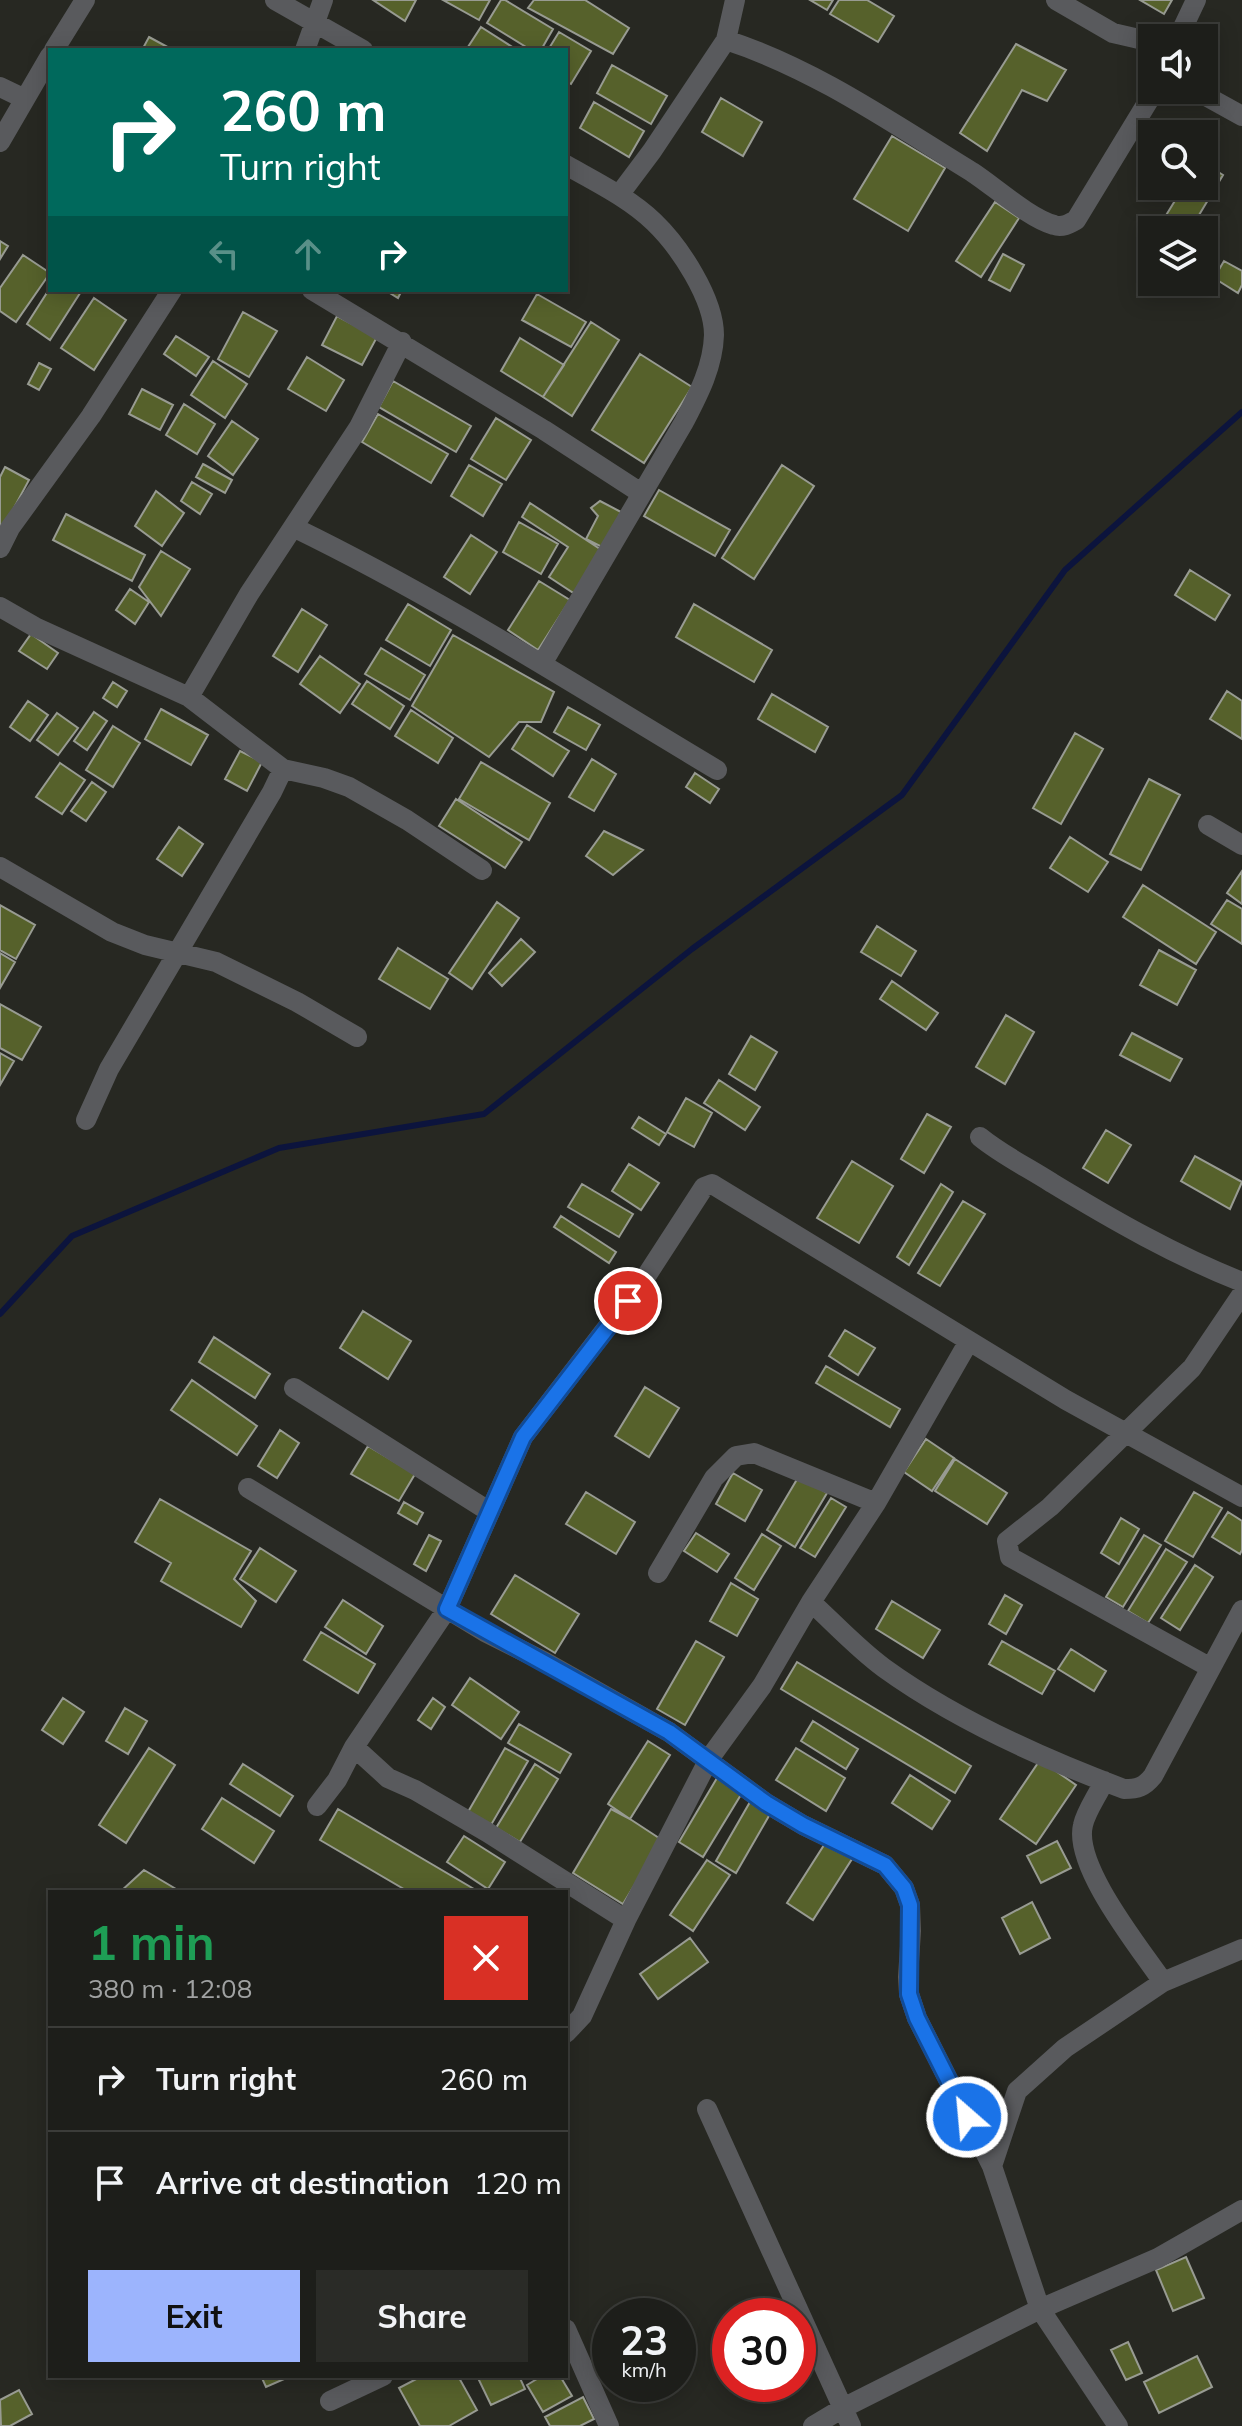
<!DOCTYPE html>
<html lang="en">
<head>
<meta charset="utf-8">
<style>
  :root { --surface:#1d1e1a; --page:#2a2b27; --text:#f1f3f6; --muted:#a0a2a2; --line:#3b3c39; --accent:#9cb4fd }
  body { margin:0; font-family:Mulish,sans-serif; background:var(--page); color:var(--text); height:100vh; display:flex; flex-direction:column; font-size:30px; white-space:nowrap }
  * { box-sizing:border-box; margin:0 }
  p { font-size:26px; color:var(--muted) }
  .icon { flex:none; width:44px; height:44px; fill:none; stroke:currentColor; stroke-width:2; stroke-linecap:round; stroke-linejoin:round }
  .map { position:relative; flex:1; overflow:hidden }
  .details { position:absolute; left:48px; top:1890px; width:520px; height:488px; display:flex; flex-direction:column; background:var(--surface); border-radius:0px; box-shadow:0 4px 20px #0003,0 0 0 2px var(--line) }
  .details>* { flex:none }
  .banner { position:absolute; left:48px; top:48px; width:520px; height:244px; border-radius:0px; box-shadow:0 4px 20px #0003,0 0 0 2px var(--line); background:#00695c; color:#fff; overflow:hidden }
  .controls { position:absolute; left:1138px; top:24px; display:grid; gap:16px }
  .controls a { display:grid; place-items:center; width:80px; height:80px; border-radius:0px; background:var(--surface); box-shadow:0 4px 20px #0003,0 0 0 2px var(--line); font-size:40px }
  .speed { position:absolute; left:592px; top:2298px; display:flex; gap:16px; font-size:40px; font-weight:700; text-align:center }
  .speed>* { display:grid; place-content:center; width:104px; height:104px; border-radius:50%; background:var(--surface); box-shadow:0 4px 20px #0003,0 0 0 2px var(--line); line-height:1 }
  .speed small { font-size:20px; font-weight:400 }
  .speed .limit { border:12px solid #d22; background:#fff; color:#111 }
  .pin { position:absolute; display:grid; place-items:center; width:68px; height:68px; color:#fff; margin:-34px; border:4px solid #fff; border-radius:50%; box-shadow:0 2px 8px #0007 }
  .me { position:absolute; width:88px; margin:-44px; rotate:333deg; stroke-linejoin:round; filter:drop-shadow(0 0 6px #0008) }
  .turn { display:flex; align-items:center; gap:28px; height:168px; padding:0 40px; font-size:36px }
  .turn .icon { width:104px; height:104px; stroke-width:2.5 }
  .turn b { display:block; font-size:56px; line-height:68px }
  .lanes { display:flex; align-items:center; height:76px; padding:0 40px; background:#0003; justify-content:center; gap:40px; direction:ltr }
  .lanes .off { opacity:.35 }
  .round { display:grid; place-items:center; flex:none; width:84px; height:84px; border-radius:0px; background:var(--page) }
  .headline { display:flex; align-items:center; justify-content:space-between; height:136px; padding:0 40px }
  h1 { font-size:48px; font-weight:700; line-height:60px; color:#1e9e55 }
  .action { display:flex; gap:16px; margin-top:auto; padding:16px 40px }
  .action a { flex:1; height:92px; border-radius:0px; background:var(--accent); color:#111; font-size:32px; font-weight:700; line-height:92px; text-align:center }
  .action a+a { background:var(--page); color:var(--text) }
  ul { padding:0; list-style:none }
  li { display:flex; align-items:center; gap:24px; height:104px; padding:0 40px; border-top:2px solid var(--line) }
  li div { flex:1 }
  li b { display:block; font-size:30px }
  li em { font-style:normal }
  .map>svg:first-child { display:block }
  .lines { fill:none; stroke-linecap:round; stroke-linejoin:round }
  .stream { stroke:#0c143d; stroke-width:6 }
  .building { fill:#56612b; stroke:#989b92; stroke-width:2 }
  .minor { stroke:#595a5d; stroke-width:20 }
  .route-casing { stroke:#114b97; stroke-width:20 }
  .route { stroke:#1a73e8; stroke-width:14 }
</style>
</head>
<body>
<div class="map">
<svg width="1242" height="2426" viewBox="0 0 1242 2426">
  <rect width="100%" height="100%" fill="#272822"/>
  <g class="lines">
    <path class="stream" d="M0,1314L72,1236L279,1148L484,1114L692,949L902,795L1065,570L1242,412"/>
  </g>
  <path class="building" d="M373,0H416L405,21Z
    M443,0H490L479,20Z
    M501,0H505L553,29L541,50H531L487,23Z
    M534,0H585L629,28L613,54L528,8Z
    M810,0H833L827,10Z
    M839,0H867L894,16L878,42L830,14Z
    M1140,0H1172L1164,14Z
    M481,27L517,50H466Z
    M559,32L591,51L571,84L566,81V50H548Z
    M149,37L173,50H142Z
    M1016,44L1066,70L1047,101L1022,90L987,151L960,133Z
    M612,65L667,96L651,124L597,93Z
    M721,98L762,122L743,156L702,132Z
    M594,102L644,131L629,157L580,128Z
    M892,136L945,168L908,231L854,199Z
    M1204,163L1223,175L1190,230H1157L1184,186H1204Z
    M995,202L1019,218L981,277L956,261Z
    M0,241L8,246L0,259Z
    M1003,254L1024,265L1010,291L989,280Z
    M23,255L50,273L16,322L0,311V288Z
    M1224,261L1242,271V285L1238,293L1214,278Z
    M50,288V290H82L50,340L27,324Z
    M385,290H402L398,298Z
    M537,294L586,322L571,347L522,320Z
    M94,298L126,320L94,370L61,348Z
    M243,312L277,331L249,377L218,359Z
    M337,316L377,337L362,365L322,345Z
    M591,322L619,340L572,416L543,397Z
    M176,336L209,357L196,376L164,354Z
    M520,338L564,365L543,397L501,371Z
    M640,354L692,387L644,463L592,430Z
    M307,357L344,380L326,411L288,389Z
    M213,361L247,384L225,418L191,395Z
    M39,363L51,369L39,390L28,384Z
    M393,381L471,426L456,452L379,407Z
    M142,389L173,405L160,430L129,414Z
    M184,404L215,424L197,454L166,435Z
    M378,414L448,454L431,483L362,442Z
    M496,418L531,440L506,480L471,459Z
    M232,421L258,439L233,475L208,456Z
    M203,464L232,480L225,493L196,477Z
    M469,465L502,484L483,516L451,496Z
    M782,465L814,486L754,579L722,558Z
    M5,467L29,480L0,534V477Z
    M192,482L212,494L200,514L181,501Z
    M659,490L730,530L715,556L644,516Z
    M156,491L184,513L162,546L135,526Z
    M600,501L621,512L604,548L586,539L598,516L591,508Z
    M530,503L603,551L575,594L549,577L568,547L522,517Z
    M66,514L145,555L132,581L53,540Z
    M519,522L558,544L541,574L503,552Z
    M471,535L497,552L470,594L444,577Z
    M161,551L190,569L161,616L139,587Z
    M1190,570L1230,595L1215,620L1175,595Z
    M539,581L570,600L538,650L508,630Z
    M130,589L149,602L135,624L116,610Z
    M408,604L451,630L430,666L386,640Z
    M694,604L772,650L754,682L676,637Z
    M302,609L327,625L298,672L273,656Z
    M31,634L58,653L47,669L19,651Z
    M453,635L554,692L541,722H519L489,757L412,706Z
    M381,648L425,675L410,700L365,674Z
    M320,656L360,684L340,713L300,684Z
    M367,681L404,706L390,729L352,704Z
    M113,682L127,691L117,707L103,698Z
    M1227,691L1242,701V739L1210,719Z
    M772,694L828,727L815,752L758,719Z
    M28,701L48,715L30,741L10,727Z
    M568,707L600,725L586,750L554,732Z
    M161,709L208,735L191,765L145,739Z
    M411,710L453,738L438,763L395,736Z
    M94,712L107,721L87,750L74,741Z
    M57,713L78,728L58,755L37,740Z
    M527,725L569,751L553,776L512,749Z
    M113,726L140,743L113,787L86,770Z
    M1075,733L1103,749L1061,824L1033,808Z
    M240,751L262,762L247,791L225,779Z
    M592,759L616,774L594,811L569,797Z
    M481,762L550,803L529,840L459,799Z
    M60,763L85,780L62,814L36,797Z
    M695,773L719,789L710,803L686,787Z
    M1149,779L1180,795L1141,870L1110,854Z
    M92,782L106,792L86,821L71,811Z
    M456,799L522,842L505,868L439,826Z
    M179,827L203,844L182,876L157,859Z
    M604,831L643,850L613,875L586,856Z
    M1070,837L1108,862L1088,892L1050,868Z
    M1242,871V904L1227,893Z
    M1143,885L1216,932L1196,964L1123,917Z
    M1227,900L1242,909V944L1211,924Z
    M497,902L519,918L472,989L449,973Z
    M0,905L35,925L16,959L0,950Z
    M877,926L916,951L901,976L861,952Z
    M521,939L535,952L502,986L489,973Z
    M398,948L448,979L430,1009L379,979Z
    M1159,950L1196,970L1177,1005L1140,985Z
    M0,953L15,962L0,988Z
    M892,981L938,1013L926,1030L880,999Z
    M0,1004L41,1027L22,1060L0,1048Z
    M1006,1015L1034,1032L1005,1084L976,1067Z
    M1132,1033L1182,1059L1170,1081L1120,1055Z
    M751,1036L777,1052L755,1090L729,1074Z
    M0,1053L14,1061L0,1085Z
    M719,1080L760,1107L745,1130L704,1103Z
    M686,1098L712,1113L694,1147L667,1132Z
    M927,1114L951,1127L924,1173L901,1159Z
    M639,1117L666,1134L659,1145L632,1128Z
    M1106,1130L1131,1145L1108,1183L1083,1168Z
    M1195,1156L1242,1182L1230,1209L1181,1181Z
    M852,1161L893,1186L859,1243L817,1218Z
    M629,1164L659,1183L641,1210L612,1191Z
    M582,1184L633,1214L619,1237L568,1207Z
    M941,1184L953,1192L909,1265L897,1257Z
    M963,1201L985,1214L940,1286L918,1273Z
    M561,1216L616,1252L609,1263L554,1227Z
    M363,1311L411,1341L388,1379L340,1348Z
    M845,1330L875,1348L858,1375L829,1356Z
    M214,1337L270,1374L255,1398L199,1362Z
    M826,1366L900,1409L890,1427L816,1383Z
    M192,1380L257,1426L237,1455L171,1410Z
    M645,1387L679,1408L649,1457L615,1436Z
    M280,1430L299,1443L277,1478L258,1466Z
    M926,1439L954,1458L932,1491L904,1472Z
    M368,1446L415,1474L399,1501L351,1474Z
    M955,1459L1007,1493L987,1524L935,1491Z
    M733,1473L762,1490L745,1521L716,1504Z
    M799,1476L827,1493L795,1547L767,1530Z
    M586,1492L635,1522L616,1554L566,1524Z
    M1194,1492L1222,1508L1193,1557L1165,1541Z
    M831,1498L846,1507L815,1557L800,1548Z
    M160,1499L251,1551L234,1579L256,1601L241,1627L161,1581L171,1563L135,1542Z
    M404,1502L423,1513L417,1524L398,1513Z
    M1228,1512L1242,1521V1550L1240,1554L1212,1537Z
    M1121,1518L1139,1529L1119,1564L1101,1553Z
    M696,1533L729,1554L717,1572L684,1551Z
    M762,1534L781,1546L754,1590L735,1578Z
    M429,1535L441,1541L426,1571L414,1564Z
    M1144,1535L1161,1545L1123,1607L1106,1597Z
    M260,1548L296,1571L276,1602L240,1579Z
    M1166,1549L1187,1562L1148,1623L1128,1611Z
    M1195,1565L1213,1577L1180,1630L1161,1618Z
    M515,1575L579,1614L555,1653L491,1614Z
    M731,1583L758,1599L737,1636L710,1621Z
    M1005,1595L1022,1605L1006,1634L989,1624Z
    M343,1600L383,1626L366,1654L325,1627Z
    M892,1601L940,1630L923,1658L876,1629Z
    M321,1632L375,1664L358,1693L304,1660Z
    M696,1641L724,1657L685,1725L657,1709Z
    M1002,1641L1055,1671L1042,1694L989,1664Z
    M1071,1649L1106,1671L1094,1691L1058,1669Z
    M797,1662L971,1766L955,1793L781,1689Z
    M470,1678L519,1712L501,1739L452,1705Z
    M63,1698L84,1712L63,1744L42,1730Z
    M433,1698L445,1707L431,1729L418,1720Z
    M125,1708L147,1721L128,1754L106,1741Z
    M813,1721L858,1749L846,1769L801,1741Z
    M519,1724L571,1754L560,1773L508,1743Z
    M648,1741L670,1755L630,1819L608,1804Z
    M149,1748L175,1765L126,1843L99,1825Z
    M505,1748L528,1761L491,1825L468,1812Z
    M796,1748L845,1778L826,1811L776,1780Z
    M1040,1760L1076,1785L1036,1844L1000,1819Z
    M243,1764L293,1796L280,1816L230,1784Z
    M535,1764L558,1779L520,1842L496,1828Z
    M910,1775L950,1801L932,1829L892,1803Z
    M717,1778L742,1793L703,1857L679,1842Z
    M222,1798L274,1831L254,1863L202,1829Z
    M750,1802L770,1814L736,1873L716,1861Z
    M338,1809L479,1892H409L320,1840Z
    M611,1809L630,1819L662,1840L623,1904L573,1873Z
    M464,1836L505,1862L488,1889L447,1862Z
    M1057,1841L1071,1868L1041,1883L1027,1856Z
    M826,1842L852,1859L813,1920L787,1903Z
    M707,1860L730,1875L693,1931L670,1915Z
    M144,1870L181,1892H120Z
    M1032,1902L1050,1938L1020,1954L1002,1918Z
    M690,1938L708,1962L658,1999L640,1974Z
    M1186,2257L1204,2298L1173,2311L1156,2270Z
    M1128,2342L1142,2373L1126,2380L1111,2350Z
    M1197,2356L1212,2387L1159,2413L1144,2382Z
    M261,2376H291L266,2387Z
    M422,2376H458L477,2410L449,2426H420L399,2388Z
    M477,2376H519L525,2389L491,2405Z
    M542,2376H560L572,2396L543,2412L527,2385Z
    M19,2390L32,2414L10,2426H1L0,2400Z
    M583,2397L594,2419L580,2426H550L545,2417Z"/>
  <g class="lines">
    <path class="minor" d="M275,0L363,50
      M1056,0L1113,33L1152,42
      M1178,38L1196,0
      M726,40C815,69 892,123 972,172C995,187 1029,218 1054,225C1062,228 1069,224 1076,220L1155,90
      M54,50L85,0
      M305,50L323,0
      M0,87L25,99
      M1195,90L1242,116
      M0,142L50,56
      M619,195L652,151L726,40L735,0
      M312,290L544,430L641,493
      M295,528C441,599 578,687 717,770
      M0,548L10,528L91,416L172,290
      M0,607L35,627L189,697L283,769L324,778L349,787L407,820L482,870
      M542,664L684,422C698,395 713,367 714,335C714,299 680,247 654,222C629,198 596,182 566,165
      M189,697L249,594L359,427L402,342
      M1208,825L1242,845
      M0,867L112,932L145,945L216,962L297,1002L357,1037
      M86,1120L109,1069L272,792L283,769
      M980,1137C1002,1155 1027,1167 1052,1183C1113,1220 1176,1256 1242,1282
      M294,1388L490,1512
      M248,1488L485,1632L545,1662L669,1732L766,1803L803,1825L885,1865L904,1888L910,1905L911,1931L908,1977L909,1994L917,2018L992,2166
      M658,1573L714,1478L736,1456L754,1453L876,1503
      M811,1602C835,1624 858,1649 884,1668C956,1720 1041,1758 1124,1789C1138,1789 1144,1787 1153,1776L1242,1610
      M1211,1668L1010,1557L1007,1541L1050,1507L1192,1368L1242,1294
      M354,1747L388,1778L415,1790L487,1832L626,1920
      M1104,1781C1098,1795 1086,1811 1083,1825C1073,1866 1140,1948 1163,1982
      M317,1806L337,1780L354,1747L447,1609L523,1437L645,1278L704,1187L712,1184L1066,1400L1242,1497
      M566,2033L582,2016L626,1920L709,1759L762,1686L811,1602L876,1503L969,1341
      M707,2109L851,2426
      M566,2329L609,2426
      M330,2401L383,2376
      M813,2426L843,2408L1040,2309L1158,2258L1242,2210
      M1118,2426L1040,2309L992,2166L1017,2091L1065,2048L1163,1982L1242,1949"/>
  </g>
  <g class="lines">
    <defs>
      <path id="route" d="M628,1301L523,1437L447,1609L669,1732L766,1803L803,1825L885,1865L904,1888L910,1905L909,1994L917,2018L967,2117"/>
    </defs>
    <use href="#route" class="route-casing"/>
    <use href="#route" class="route"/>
  </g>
</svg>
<div class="controls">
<a><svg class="icon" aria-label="sound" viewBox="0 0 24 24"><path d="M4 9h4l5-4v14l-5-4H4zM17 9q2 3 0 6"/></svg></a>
<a><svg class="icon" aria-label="search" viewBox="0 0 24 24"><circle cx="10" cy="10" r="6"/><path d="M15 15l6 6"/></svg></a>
<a><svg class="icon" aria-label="layers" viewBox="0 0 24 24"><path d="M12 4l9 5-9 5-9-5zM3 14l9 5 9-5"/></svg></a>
</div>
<div class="speed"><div>23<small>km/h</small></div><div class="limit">30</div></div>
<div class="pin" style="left:628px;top:1301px;background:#d93025"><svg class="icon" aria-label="arrive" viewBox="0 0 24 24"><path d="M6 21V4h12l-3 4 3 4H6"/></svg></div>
<svg class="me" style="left:967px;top:2117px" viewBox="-20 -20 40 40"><circle r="17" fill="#1a73e8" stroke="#fff" stroke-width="3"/><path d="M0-11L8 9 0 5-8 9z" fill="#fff"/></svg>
<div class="banner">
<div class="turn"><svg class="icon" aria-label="right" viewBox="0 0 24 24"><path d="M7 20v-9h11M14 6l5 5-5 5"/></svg><div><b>260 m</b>Turn right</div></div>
<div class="lanes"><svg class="icon off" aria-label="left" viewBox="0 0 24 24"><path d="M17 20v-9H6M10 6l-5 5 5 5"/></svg><svg class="icon off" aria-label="ahead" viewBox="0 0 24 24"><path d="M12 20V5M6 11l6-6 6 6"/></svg><svg class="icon" aria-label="right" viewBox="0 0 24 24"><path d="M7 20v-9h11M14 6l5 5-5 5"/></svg></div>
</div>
<section class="details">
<div class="headline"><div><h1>1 min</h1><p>380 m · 12:08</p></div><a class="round" style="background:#d93025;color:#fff"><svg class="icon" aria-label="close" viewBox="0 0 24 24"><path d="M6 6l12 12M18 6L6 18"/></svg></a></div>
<ul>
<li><svg class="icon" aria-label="right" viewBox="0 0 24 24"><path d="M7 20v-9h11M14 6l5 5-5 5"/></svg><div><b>Turn right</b></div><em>260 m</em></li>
<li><svg class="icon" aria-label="arrive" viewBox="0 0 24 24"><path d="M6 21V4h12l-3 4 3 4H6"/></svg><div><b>Arrive at destination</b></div><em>120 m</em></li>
</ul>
<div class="action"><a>Exit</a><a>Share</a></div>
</section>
</div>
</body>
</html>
